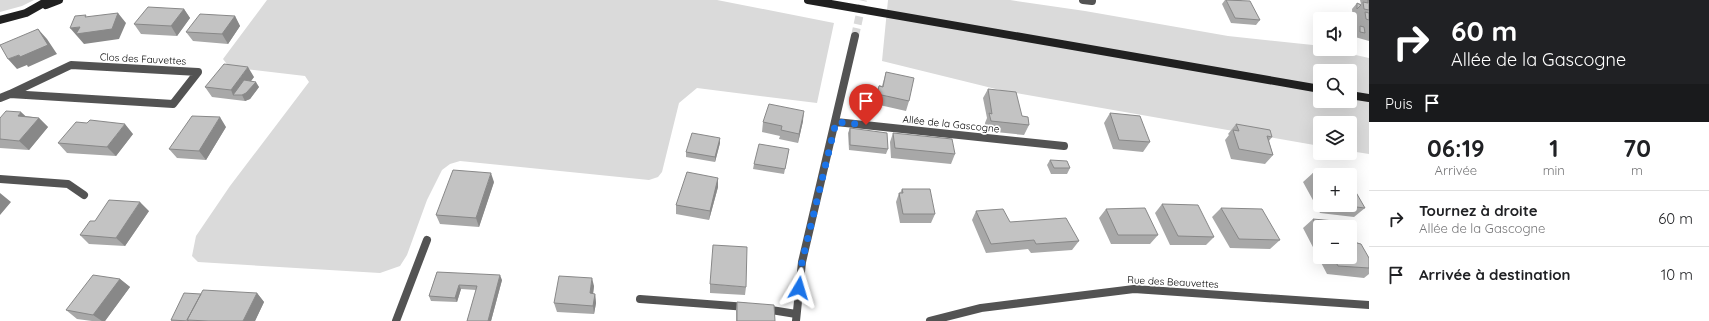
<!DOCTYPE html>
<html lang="fr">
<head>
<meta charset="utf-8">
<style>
  :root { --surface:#fff; --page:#f6f6f6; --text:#202124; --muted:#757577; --line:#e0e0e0 }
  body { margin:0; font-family:Quicksand,sans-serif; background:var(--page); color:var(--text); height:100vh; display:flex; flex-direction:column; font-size:15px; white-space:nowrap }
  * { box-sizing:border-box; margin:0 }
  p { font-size:13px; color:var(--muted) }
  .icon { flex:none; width:22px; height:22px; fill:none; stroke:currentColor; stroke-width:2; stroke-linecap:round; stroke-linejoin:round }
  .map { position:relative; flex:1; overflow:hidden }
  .drawer { display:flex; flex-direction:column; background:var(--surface); width:340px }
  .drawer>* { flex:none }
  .guide { background:#202124; color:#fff; overflow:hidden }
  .tools { position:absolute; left:1313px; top:12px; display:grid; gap:8px }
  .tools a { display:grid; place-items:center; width:44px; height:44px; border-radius:4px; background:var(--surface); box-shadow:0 4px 16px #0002; font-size:20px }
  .pin { position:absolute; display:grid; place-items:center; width:34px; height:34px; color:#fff; margin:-41px -17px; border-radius:50% 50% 50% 0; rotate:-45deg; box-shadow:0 0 4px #0007 }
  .pin .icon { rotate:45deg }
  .me { position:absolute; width:44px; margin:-22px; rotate:7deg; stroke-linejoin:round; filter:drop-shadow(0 0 3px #0008) }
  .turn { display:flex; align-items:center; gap:14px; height:84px; padding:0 16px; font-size:18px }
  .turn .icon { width:52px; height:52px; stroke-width:2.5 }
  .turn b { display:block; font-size:28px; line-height:34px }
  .then { display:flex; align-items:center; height:38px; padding:0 16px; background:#0003; gap:8px; font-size:15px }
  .eta { display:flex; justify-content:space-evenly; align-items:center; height:68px; text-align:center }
  .eta b { font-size:24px; font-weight:700; line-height:28px }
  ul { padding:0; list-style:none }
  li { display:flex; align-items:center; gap:12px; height:56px; padding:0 16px; border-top:1px solid var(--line) }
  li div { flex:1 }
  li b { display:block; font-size:15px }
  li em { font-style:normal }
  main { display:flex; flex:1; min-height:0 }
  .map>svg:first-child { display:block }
  .green { fill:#dadada; fill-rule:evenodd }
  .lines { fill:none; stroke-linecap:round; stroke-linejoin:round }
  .minor-tunnel { stroke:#d9d9d9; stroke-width:8; stroke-dasharray:8 4; stroke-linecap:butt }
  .service { stroke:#535353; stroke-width:8 }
  .minor { stroke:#535353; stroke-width:8 }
  .secondary { stroke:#202020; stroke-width:8 }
  .wall { fill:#a8a8a8 }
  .shaded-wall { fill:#888 }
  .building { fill:#c3c3c3; stroke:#888 }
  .route { stroke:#1a73e8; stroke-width:7; stroke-dasharray:0 12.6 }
  .labels { text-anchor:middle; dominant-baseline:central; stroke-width:3.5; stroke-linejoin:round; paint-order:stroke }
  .street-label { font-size:10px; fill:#000; stroke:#fff }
</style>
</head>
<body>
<main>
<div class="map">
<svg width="1369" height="321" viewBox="0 0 1369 321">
  <rect width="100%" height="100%" fill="#fff"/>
  <path class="green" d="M0,0H34L22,6L0,12Z
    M267,0H717L834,23L817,103L697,88L679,103L662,172L658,177L649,180L460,161L450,164L442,170L427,200L407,255L400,266L380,273L198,262L192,256L196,236L230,186L309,82L305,76L229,67L223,59Z
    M888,0H1010L1085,11L1228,36L1313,45L1320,47V49H1329L1369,58V154L1350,151V123H1320V146L1004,91L882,61ZM1320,71H1350V101H1320Z"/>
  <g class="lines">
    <path class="minor-tunnel" d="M855,36L863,0"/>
    <path class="service" d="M1083,0L1092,1
      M640,299L747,307
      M765,309L796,314
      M396,321L427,240"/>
    <path class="minor" d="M71,65L198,72L173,104L10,94Z
      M0,98L10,94
      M836,122L1064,146
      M0,179L68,184L84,195
      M796,321L802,262L855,36
      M930,321L981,308L1134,289L1369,305"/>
    <path class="secondary" d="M808,0L1320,89
      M46,5L59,0
      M0,20L26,13L49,0
      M1350,95L1369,98"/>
  </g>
  <path class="wall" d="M1225,0H1241L1260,20L1256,25L1231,23L1222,4Z
    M1360,0H1369V41L1355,37L1354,25L1356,22L1353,21L1352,9L1357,3L1361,4Z
    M184,9L190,18L177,36L141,34L134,24Z
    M235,16L240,26L228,44L193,41L186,32Z
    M886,72L909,101L906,111L875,104L879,85L882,86Z
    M254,77L251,81L259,87L250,99L245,101L212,97L205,87Z
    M988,89L1022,116L1029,125L1024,135L986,131L985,123L987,118L983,98Z
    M1110,113L1150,142L1143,152L1113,149L1104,123Z
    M26,116L39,118L48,127L29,150L0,148V118Z
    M803,121L798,143L779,139L780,136L762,132L763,122Z
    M1236,124L1272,137L1269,141L1273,155L1265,164L1231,159L1225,140L1229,135L1228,134Z
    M226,127L206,160L177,158L169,149Z
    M850,128L888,149L886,154L849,150L848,133Z
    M893,133L955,154L951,164L891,158L890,142Z
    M133,134L116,156L67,153L58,143Z
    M720,143L715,162L686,157V152Z
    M789,149L784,174L753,169L754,164Z
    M1050,160L1070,168L1067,174H1051L1047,165Z
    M1313,173L1320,175V205H1350L1365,208L1354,217L1320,213L1303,182Z
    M718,178V187L709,220L676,214V205Z
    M494,182L479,227L440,224L436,215Z
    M902,189L935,214L931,223H900L896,202L899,193H900Z
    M1162,204L1214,237L1206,245H1170L1155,213Z
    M1221,208L1280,240L1270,249L1230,248L1212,217Z
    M1106,209L1158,235L1150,244H1111L1099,218Z
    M149,211L125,246L89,244L80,235L95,221Z
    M976,211L1010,222L1079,241L1072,250L1031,253L1028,249L986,253L972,220Z
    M1313,219L1320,227V257H1350L1357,243L1369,258V274L1364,278L1327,274L1303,228Z
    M437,272L502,280L491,321H467L476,290L461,289L457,302L431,301L429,296Z
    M120,279L130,287L105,321H92L77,319L66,310Z
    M710,284L746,287L745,295L710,293Z
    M594,286L593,294H595L596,303L594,314L557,312L554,303Z
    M257,293L264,302L255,321H171V320L201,294Z
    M737,302L775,321H736V310Z"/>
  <path class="shaded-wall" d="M184,9L190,18L177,36L171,26Z
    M118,13L126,23L119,39L84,44L70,28L80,27Z
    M235,16L240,26L228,44L222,34Z
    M38,29L47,39L57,54L28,67L27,65L17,69L8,59L19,55Z
    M248,67L254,77L240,95H233L231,90Z
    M256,82L259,87L250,99L245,101L242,95Z
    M804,111L803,121L798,143L799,134Z
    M21,112L31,121L18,116Z
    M220,117L226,127L206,160L199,151Z
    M39,118L48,127L29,150L19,141Z
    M125,124L133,134L116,156L107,147Z
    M720,138V143L715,162V157Z
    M491,173L494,182L479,227L476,218Z
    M718,178V187L709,220L710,211Z
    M0,193L11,202L0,215Z
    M140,202L149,211L125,246L116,238Z
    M500,275L502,280L491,321H488Z
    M592,278L594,286L592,302L590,293Z
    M120,279L130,287L105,321H102L93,315Z
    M459,285L461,289L457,302L455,298Z
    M257,293L264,302L255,321H243Z
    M595,294L596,303L594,314L593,306Z"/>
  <path class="building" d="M1226,0L1250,1L1260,20L1235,18Z
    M1368,0H1369V10L1364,9L1363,2L1368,3Z
    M1357,3L1361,5L1357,9Z
    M148,7L184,9L171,26L134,24Z
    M1365,12L1369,13V20L1366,19Z
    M118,13L112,29L76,34L80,27L70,28L75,16L86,15L85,17Z
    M200,14L235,16L222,34L186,32Z
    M1360,26L1364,27L1365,33L1360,32Z
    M38,29L48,45L20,57L19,55L8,59L0,45Z
    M224,64L248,67L231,90L205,87Z
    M886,72L914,78L909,101L877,94L879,86L883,87Z
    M244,80L256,82L246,93L242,95H233Z
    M988,89L1016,92L1022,116L1028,117L1029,125L991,121L989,113L992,114Z
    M769,104L804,111L799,134L781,130L782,126L763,122Z
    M6,111L21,112L18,116L39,118L19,141L0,139V118Z
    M1110,113L1140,116L1150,142L1119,140Z
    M192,116L220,117L199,151L169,149Z
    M90,120L125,124L107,147L58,143L76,122L87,123Z
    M1236,124L1270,130L1272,137L1267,136L1273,155L1239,149L1233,130L1239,131Z
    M850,128L887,133L888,149L850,145Z
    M692,133L720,138L715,157L686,152Z
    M893,133L952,139L955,154L895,148Z
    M759,144L789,149L785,169L754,164Z
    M1050,160L1067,161L1070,168H1054Z
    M453,170L491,173L476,218L436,215Z
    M687,172L718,178L710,211L676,205Z
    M1313,173L1344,175H1320V186Z
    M1350,182L1365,208L1339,205H1350Z
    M902,189H930L935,214H903L899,193H903Z
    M109,200L140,202L116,238L80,235L90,221H95Z
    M1162,204L1198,205L1214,237L1178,236Z
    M1145,208L1158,235H1118L1106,209Z
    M1221,208L1262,209L1280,240L1239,239Z
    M1003,209L1010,222L1066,218L1079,241L1036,244L1034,240L991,244L976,211Z
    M1313,219L1345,222L1348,227H1320V233Z
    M1350,230L1357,243L1361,244L1369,258V268L1338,266L1333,257H1350Z
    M713,245L747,247L746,287L710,284Z
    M437,272L500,275L488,321H467L477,286L459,285L455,298L429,296Z
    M93,275L120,279L93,315L66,310Z
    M559,276L592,278L590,293L595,294L593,306L554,303Z
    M203,290L257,293L243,321H208L187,320Z
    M184,293L201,294L187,320L189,321L171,320Z
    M737,302L774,305L775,321H737Z"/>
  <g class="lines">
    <path class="route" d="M799,288L802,262L836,122L866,125"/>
  </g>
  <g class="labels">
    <g class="street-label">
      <text transform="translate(143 59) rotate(3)">Clos des Fauvettes</text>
      <text transform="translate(951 124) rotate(6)">Allée de la Gascogne</text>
      <text transform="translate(1173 282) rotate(3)">Rue des Beauvettes</text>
    </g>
  </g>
</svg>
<div class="tools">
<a><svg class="icon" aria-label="sound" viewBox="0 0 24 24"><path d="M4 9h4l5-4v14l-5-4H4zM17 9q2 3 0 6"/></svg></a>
<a><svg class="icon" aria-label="search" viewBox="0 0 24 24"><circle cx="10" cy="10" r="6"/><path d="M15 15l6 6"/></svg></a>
<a><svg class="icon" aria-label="layers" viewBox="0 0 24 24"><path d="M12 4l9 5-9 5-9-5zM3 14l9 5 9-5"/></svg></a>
<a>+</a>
<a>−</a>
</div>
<div class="pin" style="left:866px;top:125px;background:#d93025"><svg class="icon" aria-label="arrive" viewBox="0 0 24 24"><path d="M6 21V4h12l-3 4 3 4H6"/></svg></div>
<svg class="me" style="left:799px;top:288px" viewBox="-20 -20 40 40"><path d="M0-17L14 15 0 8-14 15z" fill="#1a73e8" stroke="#fff" stroke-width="4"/></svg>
</div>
<section class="drawer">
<div class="guide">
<div class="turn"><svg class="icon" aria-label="right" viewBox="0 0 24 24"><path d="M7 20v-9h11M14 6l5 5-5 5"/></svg><div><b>60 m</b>Allée de la Gascogne</div></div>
<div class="then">Puis<svg class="icon" aria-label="arrive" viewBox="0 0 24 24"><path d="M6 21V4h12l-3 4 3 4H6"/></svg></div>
</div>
<div class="eta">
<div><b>06:19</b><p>Arrivée</p></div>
<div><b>1</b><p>min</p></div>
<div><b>70</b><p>m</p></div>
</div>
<ul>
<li><svg class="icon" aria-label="right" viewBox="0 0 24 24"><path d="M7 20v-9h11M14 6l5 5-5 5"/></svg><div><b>Tournez à droite</b><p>Allée de la Gascogne</p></div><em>60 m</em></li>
<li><svg class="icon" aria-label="arrive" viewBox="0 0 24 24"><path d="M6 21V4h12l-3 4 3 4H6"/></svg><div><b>Arrivée à destination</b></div><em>10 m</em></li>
</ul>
</section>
</main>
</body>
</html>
